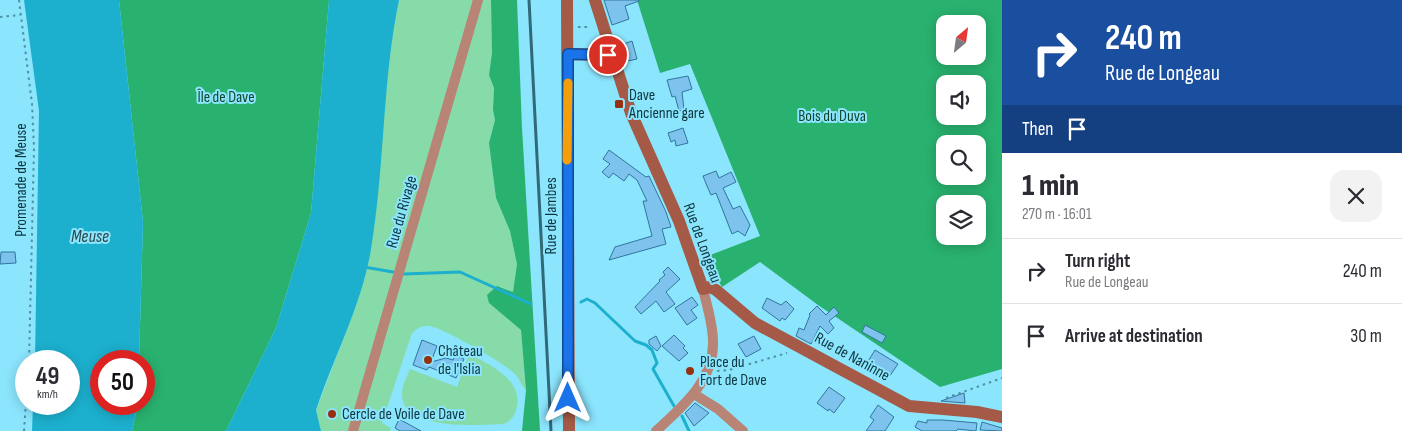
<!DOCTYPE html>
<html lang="en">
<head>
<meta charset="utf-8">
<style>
  :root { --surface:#fff; --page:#f2f2f3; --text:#2b2b33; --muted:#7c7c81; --line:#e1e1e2 }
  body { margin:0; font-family:"Sofia Sans Condensed",sans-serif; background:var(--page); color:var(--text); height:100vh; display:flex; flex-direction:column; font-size:19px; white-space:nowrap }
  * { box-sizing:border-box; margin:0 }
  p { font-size:16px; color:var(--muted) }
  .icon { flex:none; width:28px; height:28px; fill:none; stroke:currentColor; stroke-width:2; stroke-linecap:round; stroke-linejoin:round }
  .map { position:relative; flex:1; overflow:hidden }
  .panel { display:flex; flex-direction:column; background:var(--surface); width:400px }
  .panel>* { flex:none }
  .guide { background:#1a4fa0; color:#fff; overflow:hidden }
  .needle { width:32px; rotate:29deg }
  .buttons { position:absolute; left:936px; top:15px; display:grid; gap:10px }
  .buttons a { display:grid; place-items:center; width:50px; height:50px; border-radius:10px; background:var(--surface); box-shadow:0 2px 12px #0003; font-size:25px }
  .speed { position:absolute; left:15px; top:350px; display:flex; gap:10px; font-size:25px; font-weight:700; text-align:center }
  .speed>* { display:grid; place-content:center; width:65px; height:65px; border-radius:50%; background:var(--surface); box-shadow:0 2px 12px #0003; line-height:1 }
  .speed small { font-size:12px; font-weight:400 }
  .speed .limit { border:8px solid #d22; background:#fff; color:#111 }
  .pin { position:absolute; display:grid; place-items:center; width:42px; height:42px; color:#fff; margin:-21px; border:2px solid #fff; border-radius:50%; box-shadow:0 1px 5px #0007 }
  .me { position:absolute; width:55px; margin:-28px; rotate:0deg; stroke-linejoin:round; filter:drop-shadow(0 0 4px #0008) }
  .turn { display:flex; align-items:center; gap:18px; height:105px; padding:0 20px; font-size:22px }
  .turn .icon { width:65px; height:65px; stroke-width:2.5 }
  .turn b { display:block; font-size:35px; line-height:42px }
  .then { display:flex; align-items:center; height:48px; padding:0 20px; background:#0003; gap:10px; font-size:19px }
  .round { display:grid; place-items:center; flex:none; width:52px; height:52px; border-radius:15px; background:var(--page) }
  .overview { display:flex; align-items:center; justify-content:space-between; height:85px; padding:0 20px }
  h1 { font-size:30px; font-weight:800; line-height:38px }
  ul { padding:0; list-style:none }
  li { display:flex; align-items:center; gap:15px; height:65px; padding:0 20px; border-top:1px solid var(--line) }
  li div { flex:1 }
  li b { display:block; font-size:19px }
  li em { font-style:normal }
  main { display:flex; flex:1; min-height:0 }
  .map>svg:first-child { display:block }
  .green { fill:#87dba8 }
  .forest { fill:#29b16f; fill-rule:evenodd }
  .water { fill:#1cb0ce }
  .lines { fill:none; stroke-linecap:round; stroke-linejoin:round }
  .stream { stroke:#1cb0ce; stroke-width:3 }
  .building { fill:#7ec3ee; stroke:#30769d }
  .path { stroke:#4f92a3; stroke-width:2; stroke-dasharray:2.5 4; stroke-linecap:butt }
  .street { stroke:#b78475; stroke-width:10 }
  .secondary { stroke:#a45a46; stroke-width:12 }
  .rail { stroke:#326977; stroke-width:3 }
  .route-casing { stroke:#114b97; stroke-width:12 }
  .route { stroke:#1a73e8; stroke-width:9 }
  .slow { stroke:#f59e0b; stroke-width:9 }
  .poi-dot { fill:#973010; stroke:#8be5fd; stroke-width:2 }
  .labels { text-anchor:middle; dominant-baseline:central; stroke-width:4; stroke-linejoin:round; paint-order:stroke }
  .poi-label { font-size:16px; fill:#0d353f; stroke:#8be5fd; text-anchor:start }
  .park-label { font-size:16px; fill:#12462b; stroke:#8be5fd }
  .street-label { font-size:16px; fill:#0d353f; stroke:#8be5fd }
  .water-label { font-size:18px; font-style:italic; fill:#2c484f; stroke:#8be5fd }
</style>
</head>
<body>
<main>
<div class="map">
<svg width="1002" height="431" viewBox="0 0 1002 431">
  <rect width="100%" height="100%" fill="#8be5fd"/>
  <path class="green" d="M399,0H474L350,431H321L316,410L355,309L365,277L371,248L391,40Z
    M482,0H491V2L492,53L489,75L494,88L493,110L495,120L489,143L496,198L510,231L517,264L513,292L501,287L489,303L521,330L526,390C521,386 520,379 515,374C506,364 443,328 430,326C422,325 418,328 412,333L382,423L391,428L390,431H356L399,290Z
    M469,354C489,364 522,379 517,406C515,415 512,421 503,424C479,425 404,431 402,396C401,387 407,377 410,369L457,387Z"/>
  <path class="forest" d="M119,0H329L311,213L276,328L226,431H132L138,404H144V361H139L143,222Z
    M491,0H517L522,128L540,431H522L526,390L521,330L489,303L487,295L497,286L513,292L517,264L510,231L496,198L489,143L495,120L493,110L494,88L489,75L492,53Z
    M637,0H1002V369L940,387L818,305L760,262L722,287L705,257L760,236L690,64L660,73ZM945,24H978V56H945ZM945,84H978V116H945ZM945,144H978V176H945ZM945,204H978V236H945Z"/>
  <path class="water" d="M24,0H119L143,222L139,361H101V404H138L132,431H32L33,404H69V361H35L39,111Z
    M329,0H399C382,82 385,166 371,249C362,305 334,356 316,410L321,431H226L276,328L311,213Z"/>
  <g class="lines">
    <path class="stream" d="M364,267L393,272
      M404,274L460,272L531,304
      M581,302L587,299L595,303L635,341L646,345L652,350L657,363L653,369L674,406
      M682,416L689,431"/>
  </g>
  <path class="building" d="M604,0H639V1L625,6L629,19L612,25Z
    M632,41L637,59L623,62L618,46Z
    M688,76L692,89L682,92L684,110L679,111L675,96L672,97L667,80Z
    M683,128L688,143L676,146L675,140L671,142L668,133Z
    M609,150L646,177L649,176L666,212L671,227L662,229L666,244L609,260L615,247L652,236L643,201H647L637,180L629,174L624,181L613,173L609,178L602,172L610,164L603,159Z
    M716,171L719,178L731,172L736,182L723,188L733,209L740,206L750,225L745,236L738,231L732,234L716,193L711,195L707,186L703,176Z
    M1,252H15L16,263L0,264Z
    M668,267L680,279L666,292L675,304L664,312L656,301L641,314L635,307L660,281L659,280L665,275L663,272Z
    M692,297L698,305L691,310L697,318L687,325L675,308Z
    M767,298L781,305L786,301L794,309L785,320L782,318L780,321L762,308Z
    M817,306L826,315L834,307L839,313L829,321L834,328L828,334L820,326L811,344L796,336L799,328L804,330L810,315L809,314Z
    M865,325L886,336L882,343L862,332Z
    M674,335L685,346L683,348L688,353L679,361L662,346Z
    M656,336L661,346L657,351L649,344V340Z
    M754,336L761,349L746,357L738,344Z
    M422,340L437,346L431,362L446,358L453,360L455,355L464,359L456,378L429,367L427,370L413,365Z
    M875,350L898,364L889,377L867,363Z
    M829,387L845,398L834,413L829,409L828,411L817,403Z
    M964,393L965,403L941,401Z
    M695,403L709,413L694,426L685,413Z
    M878,405L894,417L885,431H866L874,420L870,417Z
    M399,419L421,431H400L395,428Z
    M927,420H943L977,423L976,431L958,429L956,431H922L915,427L918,421L927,423Z
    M982,422L1002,428V431L980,430Z"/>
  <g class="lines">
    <path class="path" d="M19,0L32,104L34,148L29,361
      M0,17L20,15
      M578,27H588
      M717,371L729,370L787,353
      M946,398L1002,378
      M24,431L26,402"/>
    <path class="street" d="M694,394L718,409L743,431
      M353,431L478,0
      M656,431C682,407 714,381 713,342C713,324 707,306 703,289"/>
    <path class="secondary" d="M567,0L569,431
      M595,0L631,113L679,221L703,289L710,287L716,290L755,323L909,406L977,412L1002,417
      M569,54L612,55"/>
    <path class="rail" d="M529,0L551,431"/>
  </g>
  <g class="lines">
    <defs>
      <path id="route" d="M568,398V54L608,55"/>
    </defs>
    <use href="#route" class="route-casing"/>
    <use href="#route" class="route"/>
    <path class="slow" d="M567,160L568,83"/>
  </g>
  <g class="poi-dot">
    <rect x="614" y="99" width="10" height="10" rx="2.5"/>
    <circle cx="428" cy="360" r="5"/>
    <circle cx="690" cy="371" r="5"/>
    <circle cx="332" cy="414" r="5"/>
  </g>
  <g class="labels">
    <g class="poi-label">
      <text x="629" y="95">Dave<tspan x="629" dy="18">Ancienne gare</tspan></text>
      <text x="438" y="351">Château<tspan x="438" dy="18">de l'Islia</tspan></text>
      <text x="700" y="362">Place du<tspan x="700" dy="18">Fort de Dave</tspan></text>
      <text x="342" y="414">Cercle de Voile de Dave</text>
    </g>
    <g class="park-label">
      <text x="226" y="97">Île de Dave</text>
      <text x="832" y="116">Bois du Duva</text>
    </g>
    <g class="street-label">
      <text transform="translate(21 180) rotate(-90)">Promenade de Meuse</text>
      <text transform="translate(402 212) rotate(-74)">Rue du Rivage</text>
      <text transform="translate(551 216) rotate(-90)">Rue de Jambes</text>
      <text transform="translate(702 243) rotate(70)">Rue de Longeau</text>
      <text transform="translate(852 357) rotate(29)">Rue de Naninne</text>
    </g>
    <g class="water-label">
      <text x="90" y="236">Meuse</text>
    </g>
  </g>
</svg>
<div class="buttons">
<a><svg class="needle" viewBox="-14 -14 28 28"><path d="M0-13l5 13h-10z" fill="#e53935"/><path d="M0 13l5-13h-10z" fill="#7c7c81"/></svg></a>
<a><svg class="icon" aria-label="sound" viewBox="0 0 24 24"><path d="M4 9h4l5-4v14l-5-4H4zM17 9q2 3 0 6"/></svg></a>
<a><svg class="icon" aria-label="search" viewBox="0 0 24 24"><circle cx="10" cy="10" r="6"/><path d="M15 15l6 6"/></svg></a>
<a><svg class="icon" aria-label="layers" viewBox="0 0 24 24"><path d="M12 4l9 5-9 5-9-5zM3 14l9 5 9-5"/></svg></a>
</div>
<div class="speed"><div>49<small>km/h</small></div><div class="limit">50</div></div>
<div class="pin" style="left:608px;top:55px;background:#d93025"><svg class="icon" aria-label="arrive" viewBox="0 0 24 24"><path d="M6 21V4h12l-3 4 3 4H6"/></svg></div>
<svg class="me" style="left:568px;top:398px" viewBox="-20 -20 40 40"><path d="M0-17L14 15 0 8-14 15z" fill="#1a73e8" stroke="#fff" stroke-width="4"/></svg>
</div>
<section class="panel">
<div class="guide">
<div class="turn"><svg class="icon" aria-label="right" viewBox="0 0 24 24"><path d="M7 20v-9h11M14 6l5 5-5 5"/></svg><div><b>240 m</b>Rue de Longeau</div></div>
<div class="then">Then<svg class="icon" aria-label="arrive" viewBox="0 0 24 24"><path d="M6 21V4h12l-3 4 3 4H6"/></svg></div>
</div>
<div class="overview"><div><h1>1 min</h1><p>270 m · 16:01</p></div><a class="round"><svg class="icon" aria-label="close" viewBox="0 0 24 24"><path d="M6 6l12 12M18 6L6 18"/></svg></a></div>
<ul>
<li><svg class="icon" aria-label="right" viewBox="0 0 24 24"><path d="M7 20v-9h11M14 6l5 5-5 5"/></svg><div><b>Turn right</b><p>Rue de Longeau</p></div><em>240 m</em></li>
<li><svg class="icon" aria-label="arrive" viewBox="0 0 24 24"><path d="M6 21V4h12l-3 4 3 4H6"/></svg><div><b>Arrive at destination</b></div><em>30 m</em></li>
</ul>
</section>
</main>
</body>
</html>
